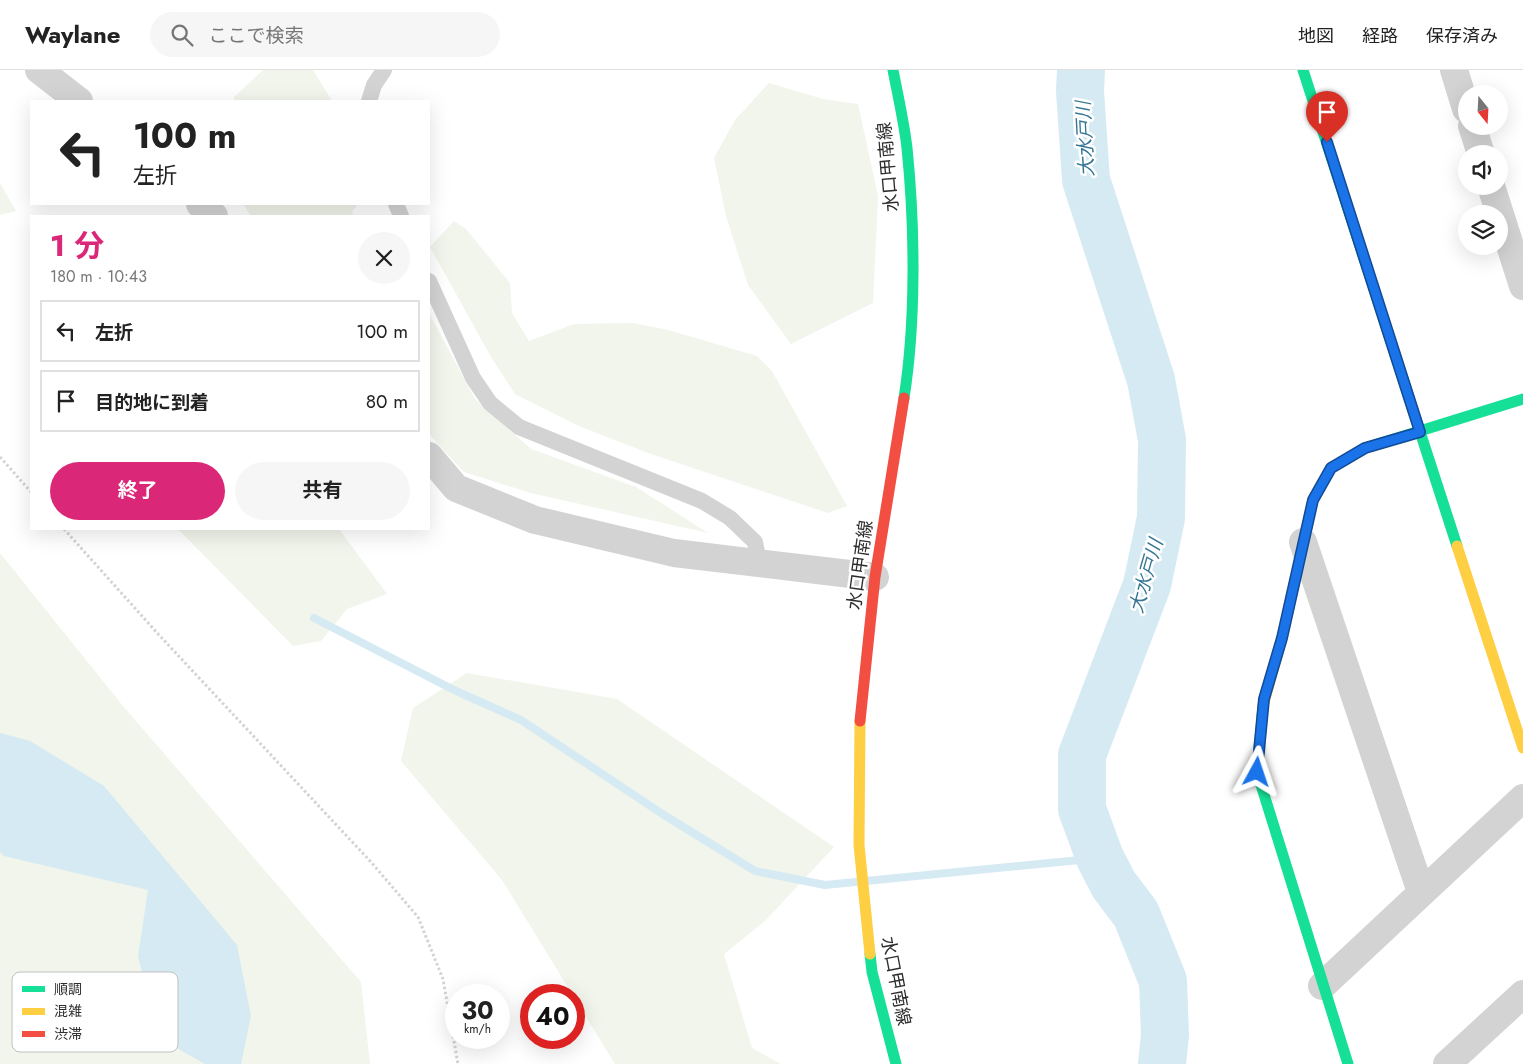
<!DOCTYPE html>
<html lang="ja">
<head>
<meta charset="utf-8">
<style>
  :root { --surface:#fff; --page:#f6f6f6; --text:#222; --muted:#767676; --line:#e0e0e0; --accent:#db2777 }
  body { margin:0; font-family:Jost,"Noto Sans JP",sans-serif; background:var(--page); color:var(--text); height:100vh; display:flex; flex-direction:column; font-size:19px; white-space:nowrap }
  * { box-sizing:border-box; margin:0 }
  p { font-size:16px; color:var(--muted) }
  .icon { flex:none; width:28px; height:28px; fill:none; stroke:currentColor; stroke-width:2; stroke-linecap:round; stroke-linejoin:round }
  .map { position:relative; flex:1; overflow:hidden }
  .details { position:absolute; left:30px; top:145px; width:400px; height:315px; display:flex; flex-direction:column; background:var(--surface); border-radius:0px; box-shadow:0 5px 20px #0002 }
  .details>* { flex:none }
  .hud { position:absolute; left:30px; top:30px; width:400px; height:105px; border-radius:0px; box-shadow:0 5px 20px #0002; background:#fff; color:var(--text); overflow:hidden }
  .needle { width:32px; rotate:162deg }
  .buttons { position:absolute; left:1458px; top:15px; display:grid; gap:10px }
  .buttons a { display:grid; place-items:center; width:50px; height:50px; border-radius:50%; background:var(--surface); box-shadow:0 5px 20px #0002; font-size:25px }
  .speed { position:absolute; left:445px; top:914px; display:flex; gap:10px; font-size:25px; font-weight:700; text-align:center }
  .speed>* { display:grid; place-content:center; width:65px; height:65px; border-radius:50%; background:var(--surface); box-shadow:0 5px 20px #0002; line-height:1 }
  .speed small { font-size:12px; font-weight:400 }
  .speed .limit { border:8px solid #d22; background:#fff; color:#111 }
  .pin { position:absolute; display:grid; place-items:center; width:42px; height:42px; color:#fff; margin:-51px -21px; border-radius:50% 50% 50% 0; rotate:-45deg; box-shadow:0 0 5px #0007 }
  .pin .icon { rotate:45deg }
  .me { position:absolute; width:55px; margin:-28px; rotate:5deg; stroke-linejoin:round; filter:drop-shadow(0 0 4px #0008) }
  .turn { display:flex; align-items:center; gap:18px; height:105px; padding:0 20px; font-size:22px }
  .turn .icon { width:65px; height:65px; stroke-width:2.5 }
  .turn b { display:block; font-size:35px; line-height:42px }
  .round { display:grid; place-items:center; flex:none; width:52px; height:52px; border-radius:26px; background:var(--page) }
  .overview { display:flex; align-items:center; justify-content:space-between; height:85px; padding:0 20px }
  h1 { font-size:30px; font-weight:700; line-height:38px; color:var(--accent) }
  .button { display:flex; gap:10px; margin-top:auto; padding:10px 20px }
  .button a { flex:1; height:58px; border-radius:30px; background:var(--accent); color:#fff; font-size:20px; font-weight:700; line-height:58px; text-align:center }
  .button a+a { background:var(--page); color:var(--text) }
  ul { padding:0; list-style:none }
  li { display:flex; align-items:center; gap:15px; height:62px; margin:0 10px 8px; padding:0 10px; border:2px solid var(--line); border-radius:0px }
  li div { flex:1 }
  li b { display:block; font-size:19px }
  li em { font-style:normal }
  header { display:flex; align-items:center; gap:30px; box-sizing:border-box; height:70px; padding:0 25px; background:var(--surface); border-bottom:1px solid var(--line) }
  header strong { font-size:24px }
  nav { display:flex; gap:28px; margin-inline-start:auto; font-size:18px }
  .search { width:350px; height:45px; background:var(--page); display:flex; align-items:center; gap:12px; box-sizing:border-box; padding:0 18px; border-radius:28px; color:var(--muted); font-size:19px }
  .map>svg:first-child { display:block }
  .green { fill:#f1f5eb }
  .water { fill:#d6eaf3 }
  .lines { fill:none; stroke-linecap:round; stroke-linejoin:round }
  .stream { stroke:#d6eaf3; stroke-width:8 }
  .river { stroke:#d6eaf3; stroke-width:48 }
  .path { stroke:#d3d3d3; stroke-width:3; stroke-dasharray:2.5 2.5; stroke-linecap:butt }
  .lane { stroke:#d3d3d3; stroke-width:16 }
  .street { stroke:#d3d3d3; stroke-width:28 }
  .fast { stroke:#16e098; stroke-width:11 }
  .slow { stroke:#ffcf43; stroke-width:11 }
  .jam { stroke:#f24e42; stroke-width:11 }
  .route-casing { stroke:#114b97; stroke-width:12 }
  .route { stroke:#1a73e8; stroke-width:9 }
  .labels { text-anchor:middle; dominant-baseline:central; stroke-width:5; stroke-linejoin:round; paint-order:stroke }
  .street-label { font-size:18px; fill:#2e2e2e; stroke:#fff }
  .water-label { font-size:19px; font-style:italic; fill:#367795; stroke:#fff }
  .key { fill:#fff; stroke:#c0c0c0; stroke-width:1 }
  .key-label { font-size:14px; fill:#2e2e2e }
</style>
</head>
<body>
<header>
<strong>Waylane</strong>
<div class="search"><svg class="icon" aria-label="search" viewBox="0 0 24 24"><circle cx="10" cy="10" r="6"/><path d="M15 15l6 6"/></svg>ここで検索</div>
<nav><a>地図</a><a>経路</a><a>保存済み</a></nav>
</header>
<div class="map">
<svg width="1523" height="994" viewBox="0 0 1523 994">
  <rect width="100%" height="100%" fill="#fff"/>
  <path class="green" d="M263,0H313L332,31H234V27Z
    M769,13L823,29L858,34L878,126L873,233L791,274L748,215L726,146L714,88L735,50Z
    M0,113L16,141L0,145Z
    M243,134H358L352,142L354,146H251Z
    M454,151L466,159L510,213L512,243L529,271L574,254L633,253L668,260L757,286L772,301L847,436L828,443L648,383L579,356L515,324L491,287L430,177Z
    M429,243L475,329L531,379L636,417L708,463L531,423L464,402L429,364Z
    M178,459H339L387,524L347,539L321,571L293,576Z
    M0,483L123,636L361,912L370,994H0Z
    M467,603L617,629L834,777L765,851L724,884L752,978L781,994H615L502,810L401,691L413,638Z"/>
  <path class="water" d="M0,663L30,671L104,716L237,875L251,946L241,994H205L159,968L138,886L148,820L4,786L0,782Z"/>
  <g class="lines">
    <path class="stream" d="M314,548L454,620L521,650L664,745L755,801L825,815L1100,788"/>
    <path class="river" d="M1081,0L1080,21L1086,110L1151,310L1162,370L1161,448L1147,515L1082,685V739L1100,788L1114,815L1136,844L1163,911L1165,965L1162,994"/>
    <path class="path" d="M0,387L31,422
      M64,459L159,565L371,792L418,847L443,909L458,994"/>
    <path class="lane" d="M369,31L374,15L384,0
      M396,134L401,146
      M429,211L473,308L490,333L519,357L702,431L730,448L755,472L759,493"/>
    <path class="street" d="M39,0L79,31
      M1454,0L1466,39
      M1472,56L1481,84
      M1491,116L1523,216
      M200,134L214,146
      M429,386L456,418L535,450L674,483L875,507
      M1303,472L1421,822
      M1322,916L1523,728
      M1447,994L1523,924"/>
    <path class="fast" d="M893,0C898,26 904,52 907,78C915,156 916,252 904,328
      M1303,0L1457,476
      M1340,393L1365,378L1523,329
      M1263,636L1257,702L1348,994
      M870,884L872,902L896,994"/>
    <path class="slow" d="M1457,476L1523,678
      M1263,636L1282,568L1313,430L1331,398L1340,393
      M860,651L859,775L870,884"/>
    <path class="jam" d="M860,651L875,507L904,328"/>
  </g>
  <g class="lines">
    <defs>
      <path id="route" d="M1257,702L1264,629L1282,568L1313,430L1331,398L1365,378L1420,362L1327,72"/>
    </defs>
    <use href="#route" class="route-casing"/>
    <use href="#route" class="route"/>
  </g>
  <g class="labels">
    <g class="street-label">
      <text transform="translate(888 97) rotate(-95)">水口甲南線</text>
      <text transform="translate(860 495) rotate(-82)">水口甲南線</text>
      <text transform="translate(896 911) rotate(79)">水口甲南線</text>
    </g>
    <g class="water-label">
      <text transform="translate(1085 69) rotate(-93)">大水戸川</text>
      <text transform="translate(1146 506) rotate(-74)">大水戸川</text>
    </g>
  </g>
  <rect x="12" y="902" width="166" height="80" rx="8" class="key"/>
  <rect x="22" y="916" width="23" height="6" fill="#16e098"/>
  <rect x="22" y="938" width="23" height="7" fill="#ffcf43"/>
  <rect x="22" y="961" width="23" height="6" fill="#f24e42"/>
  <g class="key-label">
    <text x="54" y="924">順調</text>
    <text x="54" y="946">混雑</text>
    <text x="54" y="969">渋滞</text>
  </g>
</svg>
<div class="buttons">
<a><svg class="needle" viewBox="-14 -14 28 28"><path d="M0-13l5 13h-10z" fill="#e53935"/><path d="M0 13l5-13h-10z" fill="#767676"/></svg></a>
<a><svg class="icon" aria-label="sound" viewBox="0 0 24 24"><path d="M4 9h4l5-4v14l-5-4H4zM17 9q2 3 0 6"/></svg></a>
<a><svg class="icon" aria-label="layers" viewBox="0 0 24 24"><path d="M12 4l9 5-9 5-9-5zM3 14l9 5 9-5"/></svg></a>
</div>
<div class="speed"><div>30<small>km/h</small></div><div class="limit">40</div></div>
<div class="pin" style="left:1327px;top:72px;background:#d93025"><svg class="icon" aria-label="arrive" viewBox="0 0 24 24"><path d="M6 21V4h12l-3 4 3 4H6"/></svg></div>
<svg class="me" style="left:1257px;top:702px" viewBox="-20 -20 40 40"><path d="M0-17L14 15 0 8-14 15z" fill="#1a73e8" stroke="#fff" stroke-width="4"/></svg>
<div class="hud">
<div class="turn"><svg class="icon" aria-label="left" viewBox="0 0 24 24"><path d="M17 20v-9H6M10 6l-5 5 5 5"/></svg><div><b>100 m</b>左折</div></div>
</div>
<section class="details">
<div class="overview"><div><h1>1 分</h1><p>180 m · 10:43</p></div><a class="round"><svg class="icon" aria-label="close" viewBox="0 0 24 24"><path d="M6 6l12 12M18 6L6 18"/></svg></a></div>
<ul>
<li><svg class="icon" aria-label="left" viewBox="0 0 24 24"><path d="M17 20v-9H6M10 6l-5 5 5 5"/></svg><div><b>左折</b></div><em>100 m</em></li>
<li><svg class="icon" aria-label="arrive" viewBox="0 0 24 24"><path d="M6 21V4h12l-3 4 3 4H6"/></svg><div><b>目的地に到着</b></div><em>80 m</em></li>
</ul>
<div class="button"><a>終了</a><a>共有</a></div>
</section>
</div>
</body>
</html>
